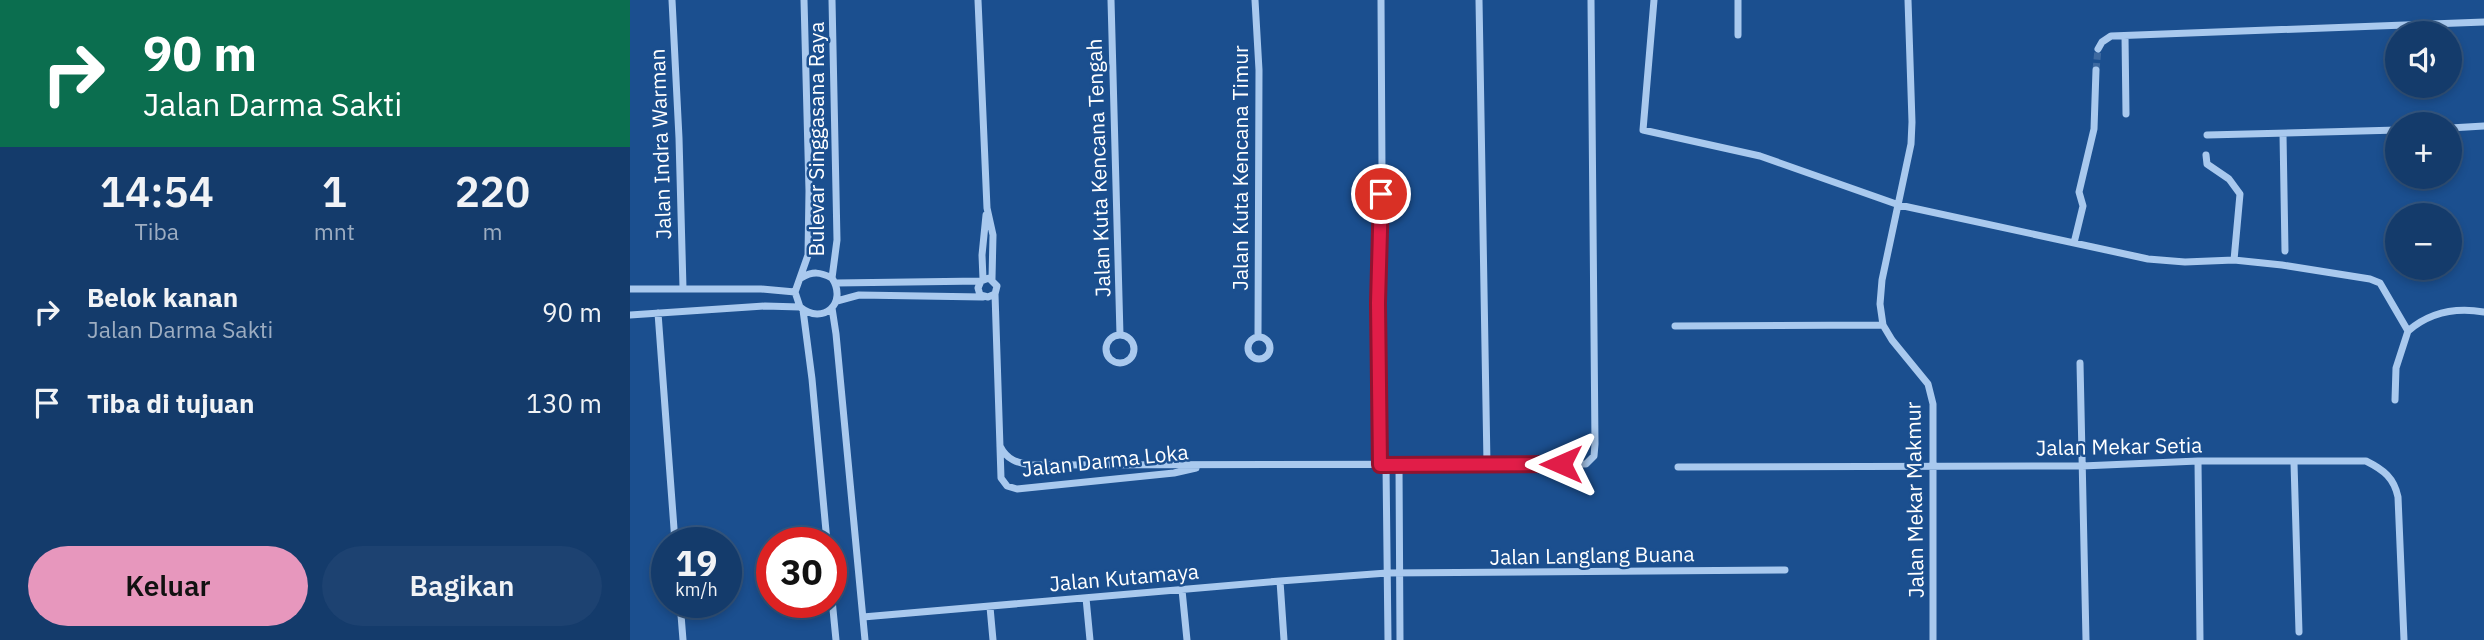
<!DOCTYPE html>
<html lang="id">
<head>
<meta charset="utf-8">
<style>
  :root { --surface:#143b6b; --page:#1d4271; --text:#f1f3f6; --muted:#9dadc1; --line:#33557e; --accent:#e797bd }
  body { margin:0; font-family:"IBM Plex Sans",sans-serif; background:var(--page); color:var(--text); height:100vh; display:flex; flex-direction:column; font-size:26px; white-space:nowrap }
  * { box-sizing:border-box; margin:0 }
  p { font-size:23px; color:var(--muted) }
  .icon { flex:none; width:38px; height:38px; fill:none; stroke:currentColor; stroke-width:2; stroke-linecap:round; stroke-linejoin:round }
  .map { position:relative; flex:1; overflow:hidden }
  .details { display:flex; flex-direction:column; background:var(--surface); width:630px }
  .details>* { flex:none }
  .banner { background:#0b6e4f; color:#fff; overflow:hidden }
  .tools { position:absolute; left:1755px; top:21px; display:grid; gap:14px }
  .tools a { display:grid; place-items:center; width:77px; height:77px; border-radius:50%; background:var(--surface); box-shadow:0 4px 10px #0003,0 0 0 2px var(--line); font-size:35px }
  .speed { position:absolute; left:21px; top:527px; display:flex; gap:14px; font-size:35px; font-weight:700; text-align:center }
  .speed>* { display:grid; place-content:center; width:91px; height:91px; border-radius:50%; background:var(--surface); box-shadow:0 4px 10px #0003,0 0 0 2px var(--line); line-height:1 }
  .speed small { font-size:18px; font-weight:400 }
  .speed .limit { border:10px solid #d22; background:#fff; color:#111 }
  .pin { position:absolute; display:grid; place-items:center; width:60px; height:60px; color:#fff; margin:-30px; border:4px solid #fff; border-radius:50%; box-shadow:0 2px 7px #0007 }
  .me { position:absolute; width:77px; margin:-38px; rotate:270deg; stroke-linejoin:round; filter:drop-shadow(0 0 5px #0008) }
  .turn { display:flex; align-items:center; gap:24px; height:147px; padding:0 28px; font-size:32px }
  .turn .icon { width:91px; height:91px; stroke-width:2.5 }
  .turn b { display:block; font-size:49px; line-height:60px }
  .eta { display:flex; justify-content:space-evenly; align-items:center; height:119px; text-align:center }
  .eta b { font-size:42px; font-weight:600; line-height:49px }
  .action { display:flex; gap:14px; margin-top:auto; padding:14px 28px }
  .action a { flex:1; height:80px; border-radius:42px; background:var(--accent); color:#111; font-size:28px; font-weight:600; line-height:80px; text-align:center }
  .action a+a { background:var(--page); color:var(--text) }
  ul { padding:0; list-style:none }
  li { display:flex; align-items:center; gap:21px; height:91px; padding:0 28px }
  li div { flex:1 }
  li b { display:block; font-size:26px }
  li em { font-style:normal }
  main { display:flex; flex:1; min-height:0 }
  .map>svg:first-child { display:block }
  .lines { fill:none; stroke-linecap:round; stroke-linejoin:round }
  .minor-tunnel { stroke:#3d69a0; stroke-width:7; stroke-dasharray:7 3.5; stroke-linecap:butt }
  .minor { stroke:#a9c9ee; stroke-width:7 }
  .route-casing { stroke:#92132f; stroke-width:18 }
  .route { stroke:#e11d48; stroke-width:12 }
  .labels { text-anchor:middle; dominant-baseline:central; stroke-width:5; stroke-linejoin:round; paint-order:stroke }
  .street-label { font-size:21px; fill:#fff; stroke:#1b4f8f }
</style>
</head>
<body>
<main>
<section class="details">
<div class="banner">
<div class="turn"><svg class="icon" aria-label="right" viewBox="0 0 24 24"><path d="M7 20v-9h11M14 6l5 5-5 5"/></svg><div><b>90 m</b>Jalan Darma Sakti</div></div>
</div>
<div class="eta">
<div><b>14:54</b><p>Tiba</p></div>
<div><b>1</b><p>mnt</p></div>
<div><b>220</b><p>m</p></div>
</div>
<ul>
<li><svg class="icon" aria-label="right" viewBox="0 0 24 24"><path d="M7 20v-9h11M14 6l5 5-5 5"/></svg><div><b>Belok kanan</b><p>Jalan Darma Sakti</p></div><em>90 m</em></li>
<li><svg class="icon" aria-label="arrive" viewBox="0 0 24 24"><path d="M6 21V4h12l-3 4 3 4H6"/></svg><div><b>Tiba di tujuan</b></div><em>130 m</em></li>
</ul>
<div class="action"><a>Keluar</a><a>Bagikan</a></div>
</section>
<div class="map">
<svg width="1854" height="640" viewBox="0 0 1854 640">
  <rect width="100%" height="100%" fill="#1b4f8f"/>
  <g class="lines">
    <path class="minor-tunnel" d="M1466,70L1468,49"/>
    <path class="minor" d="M42,0L49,138L53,288
      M348,0L357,208L363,235L362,279
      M481,0L490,335
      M625,0L629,70L628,336
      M849,0L857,464
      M1024,0L1013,130L1130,156L1269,205L1518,259L1555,262L1604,260L1652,265L1740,279L1750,283L1778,331C1800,312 1825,307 1854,312
      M1108,0V35
      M1278,0L1282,122L1281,144L1252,280L1250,304L1253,325L1262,340L1298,384L1303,404V640
      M1495,36L1496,114
      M1468,49L1472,42L1481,36L1854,22
      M1820,128L1854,126
      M1653,134L1655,251
      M1577,135L1768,130
      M1576,155L1577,164L1599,179L1610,194L1604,260
      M1444,243L1453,206L1449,192L1464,129L1466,70
      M171,278C183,271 190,272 202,278C218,303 193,326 170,307L165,292L178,255L179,191L174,0
      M202,278L207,240L202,0
      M353,279L352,255L356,215
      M206,283L351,281L359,278L367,286L365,294L358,297L350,295L348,288L351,281
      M0,289H131L165,292
      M365,294L371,478L377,486L387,489L544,473L566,468
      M207,301L229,295L353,297
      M202,308L206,334L235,640
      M173,310L182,379L197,542
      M28,313L45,542
      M0,315L135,306L170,307
      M1045,326L1253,325
      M476 349a14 14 0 1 1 28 0a14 14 0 1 1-28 0Z
      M618 348a11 11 0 1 1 22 0a11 11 0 1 1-22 0Z
      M1450,363L1456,640
      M1765,400L1766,368L1778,331
      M370,446C377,460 387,463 402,465L956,464L964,456L965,444L961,0
      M1568,461L1570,640
      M1664,463L1669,632
      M750,465L748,303L752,169L751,0
      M756,465L758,640
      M769,465L770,640
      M1048,467L1452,466L1568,461H1736C1754,470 1764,478 1768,497L1774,640
      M650,581L654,640
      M201,589L206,640
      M552,590L557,640
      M456,598L460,640
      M50,602L53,640
      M360,607L363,640
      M233,617L650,581L757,573L1155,570"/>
  </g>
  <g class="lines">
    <defs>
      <path id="route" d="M751,194L748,303L750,465L931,464"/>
    </defs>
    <use href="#route" class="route-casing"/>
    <use href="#route" class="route"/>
  </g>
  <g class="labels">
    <g class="street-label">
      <text transform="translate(186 139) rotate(-90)">Bulevar Singgasana Raya</text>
      <text transform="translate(30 144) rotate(-92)">Jalan Indra Warman</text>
      <text transform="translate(468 168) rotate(-92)">Jalan Kuta Kencana Tengah</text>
      <text transform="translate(610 168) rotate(-90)">Jalan Kuta Kencana Timur</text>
      <text transform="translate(1489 446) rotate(-1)">Jalan Mekar Setia</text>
      <text transform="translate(475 460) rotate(-6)">Jalan Darma Loka</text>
      <text transform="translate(1284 500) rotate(-91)">Jalan Mekar Makmur</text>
      <text transform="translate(962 555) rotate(-1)">Jalan Langlang Buana</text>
      <text transform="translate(494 577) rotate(-5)">Jalan Kutamaya</text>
    </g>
  </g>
</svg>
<div class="tools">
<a><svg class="icon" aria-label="sound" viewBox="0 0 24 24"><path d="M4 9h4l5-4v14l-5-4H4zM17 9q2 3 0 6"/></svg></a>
<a>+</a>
<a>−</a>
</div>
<div class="speed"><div>19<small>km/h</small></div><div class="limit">30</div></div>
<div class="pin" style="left:751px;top:194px;background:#d93025"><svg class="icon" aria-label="arrive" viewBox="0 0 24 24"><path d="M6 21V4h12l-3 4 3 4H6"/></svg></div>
<svg class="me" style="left:931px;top:464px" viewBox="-20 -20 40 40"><path d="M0-17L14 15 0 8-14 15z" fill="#e11d48" stroke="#fff" stroke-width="4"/></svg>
</div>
</main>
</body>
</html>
